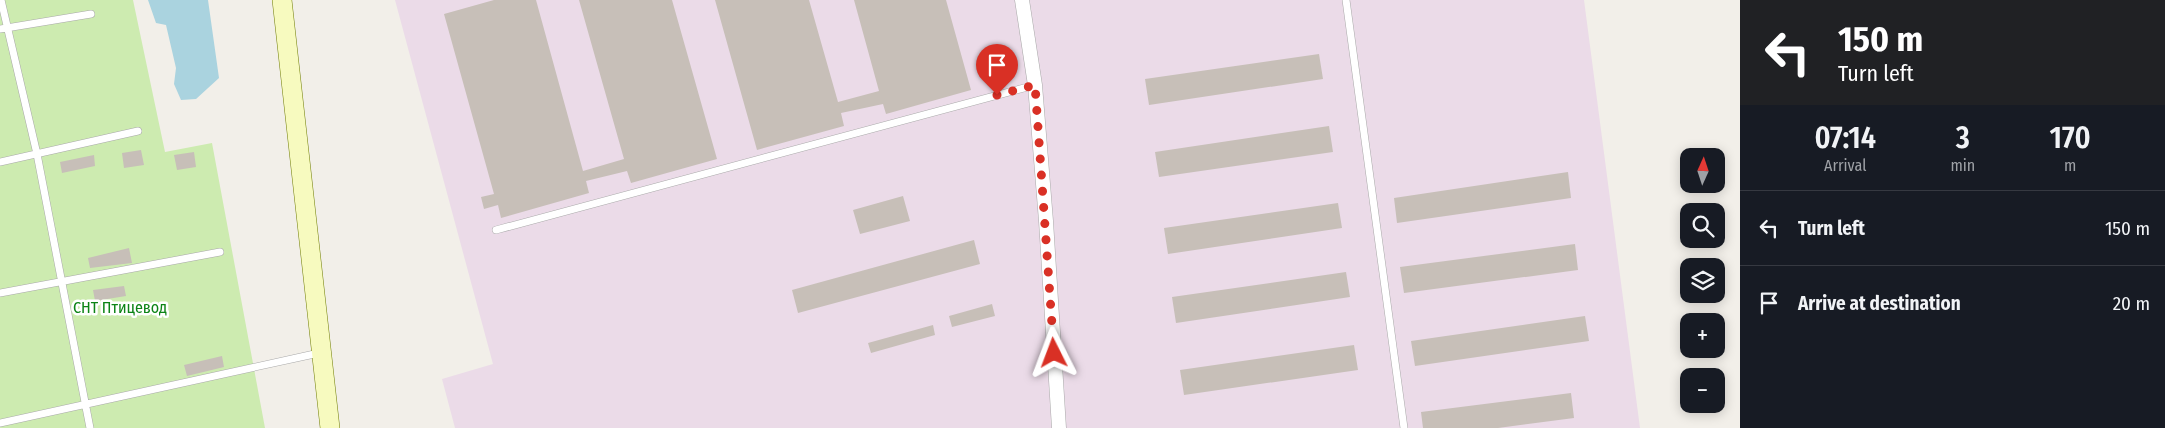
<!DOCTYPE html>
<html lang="en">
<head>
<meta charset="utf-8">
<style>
  :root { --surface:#171b24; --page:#242831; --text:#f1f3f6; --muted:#9ea1a6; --line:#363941 }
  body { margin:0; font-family:"Fira Sans Condensed",sans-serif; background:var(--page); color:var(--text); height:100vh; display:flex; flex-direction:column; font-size:19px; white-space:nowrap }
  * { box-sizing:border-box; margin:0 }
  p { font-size:16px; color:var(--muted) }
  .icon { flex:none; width:28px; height:28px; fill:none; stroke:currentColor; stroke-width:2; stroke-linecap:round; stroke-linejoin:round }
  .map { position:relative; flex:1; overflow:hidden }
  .drawer { display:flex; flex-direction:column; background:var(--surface); width:425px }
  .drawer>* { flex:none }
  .top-card { background:#202124; color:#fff; overflow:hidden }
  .needle { width:32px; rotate:3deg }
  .buttons { position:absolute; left:1680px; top:148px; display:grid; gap:10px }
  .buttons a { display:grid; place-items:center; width:45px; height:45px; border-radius:10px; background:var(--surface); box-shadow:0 2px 12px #0003; font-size:25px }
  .pin { position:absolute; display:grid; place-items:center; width:42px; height:42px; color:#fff; margin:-51px -21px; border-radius:50% 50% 50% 0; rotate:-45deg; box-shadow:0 0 5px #0007 }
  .pin .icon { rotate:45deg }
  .me { position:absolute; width:55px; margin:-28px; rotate:357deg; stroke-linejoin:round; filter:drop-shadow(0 0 4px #0008) }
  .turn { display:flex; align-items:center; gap:18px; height:105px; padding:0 15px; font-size:22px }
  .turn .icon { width:65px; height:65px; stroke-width:2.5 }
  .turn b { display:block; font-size:35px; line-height:42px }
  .eta { display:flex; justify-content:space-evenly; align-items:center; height:85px; text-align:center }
  .eta b { font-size:30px; font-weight:600; line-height:35px }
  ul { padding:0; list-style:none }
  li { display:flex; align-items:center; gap:15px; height:75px; padding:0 15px; border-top:1px solid var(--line) }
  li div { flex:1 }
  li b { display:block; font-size:19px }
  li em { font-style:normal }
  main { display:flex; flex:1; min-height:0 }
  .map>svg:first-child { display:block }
  .industrial { fill:#ebdbe8 }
  .grass { fill:#cdebb0 }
  .water { fill:#aad3df }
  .building { fill:#c7bfb8 }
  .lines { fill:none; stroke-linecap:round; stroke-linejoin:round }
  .lane-casing { stroke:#a9a9a9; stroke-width:8 }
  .street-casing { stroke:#a9a9a9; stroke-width:15 }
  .secondary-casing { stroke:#707d05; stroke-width:20 }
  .lane { stroke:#fff; stroke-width:7 }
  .street { stroke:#fff; stroke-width:14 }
  .secondary { stroke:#f7fabf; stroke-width:19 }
  .route { stroke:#d93025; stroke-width:9; stroke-dasharray:0 16.2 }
  .labels { text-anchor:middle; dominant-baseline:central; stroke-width:5; stroke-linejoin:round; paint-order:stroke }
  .park-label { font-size:16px; fill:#0c8416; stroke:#fff }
</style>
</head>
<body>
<main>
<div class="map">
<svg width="1740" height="428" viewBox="0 0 1740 428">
  <rect width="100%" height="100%" fill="#f2efe9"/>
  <path class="industrial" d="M395,0H1584L1640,428H455L442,379L493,364Z"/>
  <path class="grass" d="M0,0H133L165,152L212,143L265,428H0Z"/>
  <path class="water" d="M148,0H208L219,78L196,99L181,100L174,84L176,68L166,25L156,23Z"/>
  <path class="building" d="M494,0H536L583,171L624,159L579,0H672L717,159L631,183L627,171L586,181L589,193L501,218L498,205L484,209L481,197L494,194L444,14Z
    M715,0H809L838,102L879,91L854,0H946L971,90L886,114L883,104L841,113L844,126L757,150Z
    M1319,54L1323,79L1149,105L1145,79Z
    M1329,126L1333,152L1159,177L1155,152Z
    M141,150L144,165L124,168L122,153Z
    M194,152L196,167L177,170L174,155Z
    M94,155L95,166L62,173L60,162Z
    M1568,172L1571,198L1397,223L1394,198Z
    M903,196L910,221L860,234L853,210Z
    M1338,203L1342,228L1168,254L1164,228Z
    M974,240L980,264L798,313L792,290Z
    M1575,244L1578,270L1404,293L1400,267Z
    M129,248L132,263L90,268L88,258Z
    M1346,272L1350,297L1176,323L1172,297Z
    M124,286L126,296L95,301L93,290Z
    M992,304L995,316L952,327L949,316Z
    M1585,316L1589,341L1415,366L1411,341Z
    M933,325L935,335L871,353L868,343Z
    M1354,345L1358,370L1184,395L1180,370Z
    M222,356L224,367L187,376L184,365Z
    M1571,393L1574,418L1498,428H1423L1421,412Z"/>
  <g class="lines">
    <defs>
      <path id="lane" d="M1,0L37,154L90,428
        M1346,0L1404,428
        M0,29L91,14
        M0,162L138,131
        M496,230L1035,85
        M0,293L220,252
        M0,423L319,353"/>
      <path id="street" d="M1022,0L1035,85L1046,221L1059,428"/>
      <path id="secondary" d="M282,0L330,428"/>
    </defs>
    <use href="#lane" class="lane-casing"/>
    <use href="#street" class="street-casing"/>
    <use href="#secondary" class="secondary-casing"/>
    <use href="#lane" class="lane"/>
    <use href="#street" class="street"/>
    <use href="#secondary" class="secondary"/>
  </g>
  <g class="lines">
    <path class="route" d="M997,95L1035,85L1054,353"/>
  </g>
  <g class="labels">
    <g class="park-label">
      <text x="120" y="307">СНТ Птицевод</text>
    </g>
  </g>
</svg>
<div class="buttons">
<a><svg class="needle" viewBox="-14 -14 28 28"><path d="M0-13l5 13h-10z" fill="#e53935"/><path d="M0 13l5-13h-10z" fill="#9ea1a6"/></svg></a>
<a><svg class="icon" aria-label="search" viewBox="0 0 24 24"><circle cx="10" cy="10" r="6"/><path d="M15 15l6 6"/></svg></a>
<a><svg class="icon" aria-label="layers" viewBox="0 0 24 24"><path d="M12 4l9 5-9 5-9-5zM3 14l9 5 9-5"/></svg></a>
<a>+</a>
<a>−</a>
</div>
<div class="pin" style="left:997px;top:95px;background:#d93025"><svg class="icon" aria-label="arrive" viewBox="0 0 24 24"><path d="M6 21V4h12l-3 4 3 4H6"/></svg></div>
<svg class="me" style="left:1054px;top:353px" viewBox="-20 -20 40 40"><path d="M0-17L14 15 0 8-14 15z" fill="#d93025" stroke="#fff" stroke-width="4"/></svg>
</div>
<section class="drawer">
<div class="top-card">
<div class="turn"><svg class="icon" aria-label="left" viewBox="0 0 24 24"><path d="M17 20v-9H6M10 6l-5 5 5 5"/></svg><div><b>150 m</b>Turn left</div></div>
</div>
<div class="eta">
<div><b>07:14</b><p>Arrival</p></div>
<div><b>3</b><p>min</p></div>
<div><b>170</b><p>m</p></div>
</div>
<ul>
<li><svg class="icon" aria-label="left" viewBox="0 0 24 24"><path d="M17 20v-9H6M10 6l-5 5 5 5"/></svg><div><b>Turn left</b></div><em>150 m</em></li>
<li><svg class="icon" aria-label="arrive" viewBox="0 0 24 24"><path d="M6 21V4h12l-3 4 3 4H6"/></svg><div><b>Arrive at destination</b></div><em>20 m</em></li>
</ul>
</section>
</main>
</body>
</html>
